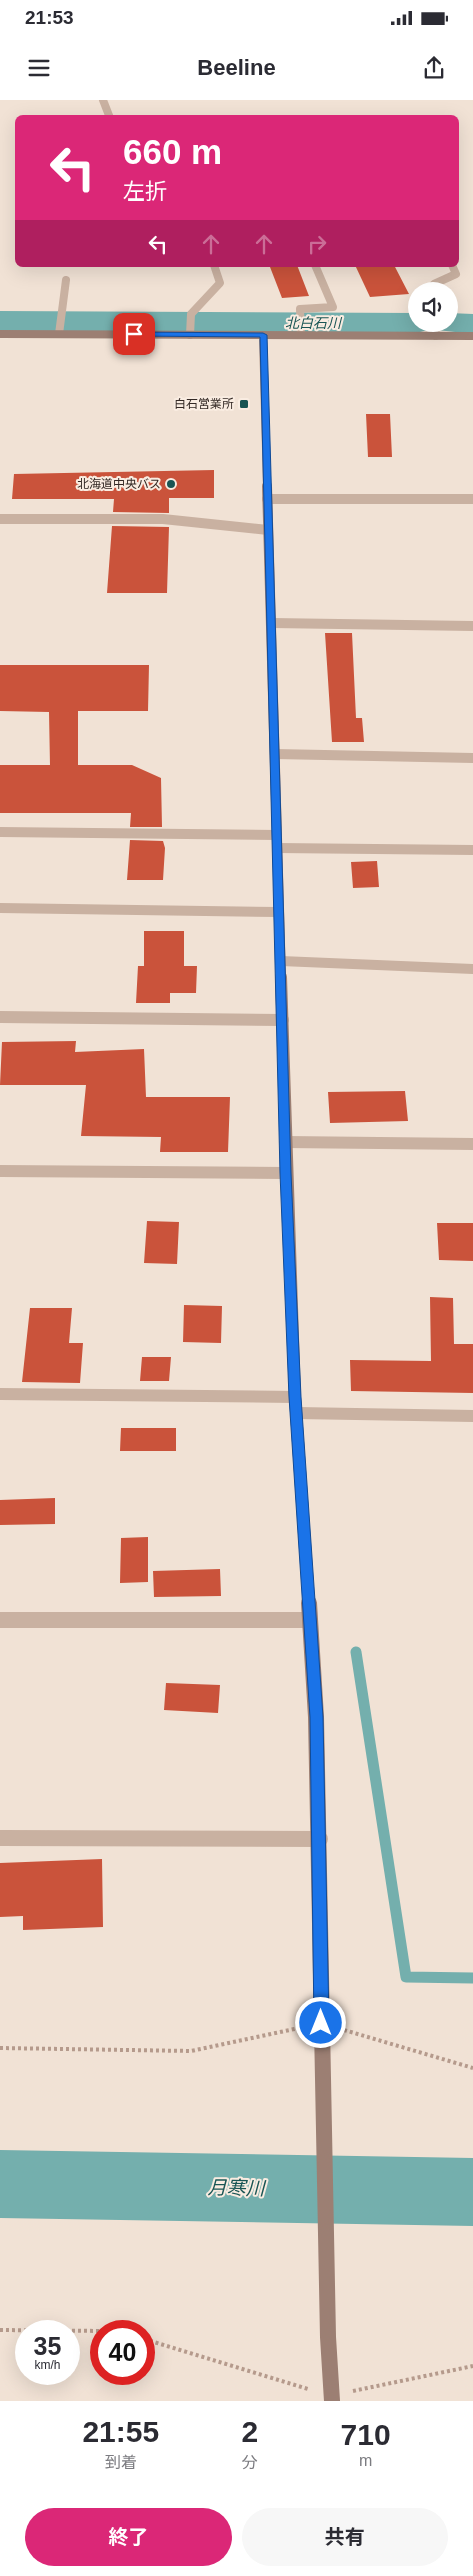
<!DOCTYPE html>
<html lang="ja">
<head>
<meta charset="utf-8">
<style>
  :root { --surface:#fff; --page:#f7f7f7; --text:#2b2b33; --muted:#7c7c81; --accent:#db2777 }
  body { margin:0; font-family:Arial,"Noto Sans JP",sans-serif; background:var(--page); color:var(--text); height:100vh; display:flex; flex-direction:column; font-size:19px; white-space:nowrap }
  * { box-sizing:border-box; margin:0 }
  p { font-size:16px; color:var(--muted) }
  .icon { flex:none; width:28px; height:28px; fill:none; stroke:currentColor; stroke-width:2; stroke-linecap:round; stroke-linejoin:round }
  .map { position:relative; height:2301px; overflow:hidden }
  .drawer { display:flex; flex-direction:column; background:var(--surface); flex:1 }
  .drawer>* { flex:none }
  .hud { position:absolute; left:15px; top:15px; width:444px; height:152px; border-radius:8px; box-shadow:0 5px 20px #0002; background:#db2777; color:#fff; overflow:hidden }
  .controls { position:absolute; left:408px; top:182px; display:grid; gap:10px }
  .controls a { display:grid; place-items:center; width:50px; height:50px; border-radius:50%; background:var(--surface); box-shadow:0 5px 20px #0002; font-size:25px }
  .speed { position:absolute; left:15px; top:2220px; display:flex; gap:10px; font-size:25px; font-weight:700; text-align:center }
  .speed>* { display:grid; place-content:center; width:65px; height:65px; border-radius:50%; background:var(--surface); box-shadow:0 5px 20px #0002; line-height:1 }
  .speed small { font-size:12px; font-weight:400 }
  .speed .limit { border:8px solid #d22; background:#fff; color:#111 }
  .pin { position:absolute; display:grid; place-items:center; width:42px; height:42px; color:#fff; margin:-21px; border-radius:10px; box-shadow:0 2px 8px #0006 }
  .me { position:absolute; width:55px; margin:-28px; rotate:0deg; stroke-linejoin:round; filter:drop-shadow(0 0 4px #0008) }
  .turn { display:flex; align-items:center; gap:18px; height:105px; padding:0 25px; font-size:22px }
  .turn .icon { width:65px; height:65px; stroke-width:2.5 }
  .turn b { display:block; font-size:35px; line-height:42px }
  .lanes { display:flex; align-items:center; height:48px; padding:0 25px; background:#0003; justify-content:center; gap:25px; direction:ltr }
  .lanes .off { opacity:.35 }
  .eta { display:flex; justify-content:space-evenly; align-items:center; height:85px; text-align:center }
  .eta b { font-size:30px; font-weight:700; line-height:35px }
  .primary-button { display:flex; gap:10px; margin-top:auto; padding:10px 25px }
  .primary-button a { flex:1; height:58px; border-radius:30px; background:var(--accent); color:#fff; font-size:20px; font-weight:700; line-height:58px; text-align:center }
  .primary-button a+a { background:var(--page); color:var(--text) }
  .status { display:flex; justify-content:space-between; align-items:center; height:35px; padding:0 25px; background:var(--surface); direction:ltr }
  .status svg { height:14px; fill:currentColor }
  header { display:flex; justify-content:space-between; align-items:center; height:65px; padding:0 25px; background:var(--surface); font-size:22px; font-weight:700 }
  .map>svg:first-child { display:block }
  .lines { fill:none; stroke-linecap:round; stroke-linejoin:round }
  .stream { stroke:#74afad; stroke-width:11 }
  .river { fill:#74afad; fill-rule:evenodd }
  .building { fill:#ca533b }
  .path { stroke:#b59a8c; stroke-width:4; stroke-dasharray:3 3; stroke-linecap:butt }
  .lane-far3 { stroke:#c9b1a1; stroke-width:8 }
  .lane-far2 { stroke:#c9b1a1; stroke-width:10 }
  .lane-far1 { stroke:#c9b1a1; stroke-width:12 }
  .lane { stroke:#c9b1a1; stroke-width:16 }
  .secondary-far3 { stroke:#9c7f73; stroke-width:8 }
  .secondary-far2 { stroke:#9c7f73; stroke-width:10 }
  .secondary-far1 { stroke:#9c7f73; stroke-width:12 }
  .secondary { stroke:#9c7f73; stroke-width:16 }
  .route { fill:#1a73e8; stroke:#114b97 }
  .poi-dot { fill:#195554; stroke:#f9ece1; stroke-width:2 }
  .labels { text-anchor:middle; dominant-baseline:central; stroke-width:4; stroke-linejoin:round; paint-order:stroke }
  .far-poi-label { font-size:12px; fill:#332824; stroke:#f9ece1; text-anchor:end }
  .far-water-label { font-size:14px; font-style:italic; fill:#195554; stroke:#f9ece1 }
  .near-water-label { font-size:19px; font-style:italic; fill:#195554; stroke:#f9ece1 }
</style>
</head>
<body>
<div class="status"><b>21:53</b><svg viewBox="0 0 49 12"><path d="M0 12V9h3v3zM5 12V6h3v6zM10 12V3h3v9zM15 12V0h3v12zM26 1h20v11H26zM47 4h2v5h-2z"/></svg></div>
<header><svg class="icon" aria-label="menu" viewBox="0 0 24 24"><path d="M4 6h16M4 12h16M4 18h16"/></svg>Beeline<svg class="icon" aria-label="share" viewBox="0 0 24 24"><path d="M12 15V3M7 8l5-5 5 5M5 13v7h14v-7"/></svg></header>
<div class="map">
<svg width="473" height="2301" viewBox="0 0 473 2301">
  <rect width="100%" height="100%" fill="#f1e2d5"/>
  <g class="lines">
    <path class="stream" d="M356,1552L406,1877L473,1878"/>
    <path class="river" d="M0,211L416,213V224H449V213L473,214V234L437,230L432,224L428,230L416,233L0,231Z
      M0,2050L473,2058V2126L0,2118Z"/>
  </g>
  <path class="building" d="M297,165L309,196L282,198L270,167Z
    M355,165H394L409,194L370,197Z
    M366,314H390L392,357H368Z
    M214,370V398H169V413L113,412L114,399H12L14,374Z
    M112,426L169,427L167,493H107Z
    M325,533H352L356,618H362L364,642H332Z
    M0,565H149L148,611H78V665H132L161,678L162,727H130L131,713H0V665H50L49,612L0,611Z
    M130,740L163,741L165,748L163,780H127Z
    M377,761L379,787L353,788L351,762Z
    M144,831H184V866H197L196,893H170V903H136L138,866H144Z
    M76,941L75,952L144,949L146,997H230L228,1052H160L161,1037L81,1036L86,985H0L2,942Z
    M405,991L408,1021L330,1023L328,992Z
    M147,1121L179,1122L177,1164L144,1163Z
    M437,1123H473V1161L439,1160Z
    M430,1197L453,1198L454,1244H473V1293L351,1291L350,1260L431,1261Z
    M184,1205L222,1206L221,1243L183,1242Z
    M30,1208H72L69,1243H83L80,1283L22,1282Z
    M142,1257H171L169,1281H140Z
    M121,1328H176V1351H120Z
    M55,1398V1424L0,1425V1400Z
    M148,1437V1482L120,1483L121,1438Z
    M220,1469L221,1496L154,1497L153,1471Z
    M166,1583L220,1585L218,1613L164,1610Z
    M102,1759L103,1827L23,1830V1816L0,1817V1763Z"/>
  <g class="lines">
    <path class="path" d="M344,1930L473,1968
      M0,1948L191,1951L299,1928
      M0,2230L104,2231
      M144,2239L308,2289
      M353,2291L473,2266"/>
    <path class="lane-far3" d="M103,0L110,18
      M434,191V184L456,174L452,165
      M434,224L436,236
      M59,234L66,180
      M190,235L191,214L220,183L214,165
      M301,235L300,209L333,207L315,165"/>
    <path class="lane-far2" d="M267,399H473
      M0,419H163L268,430
      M272,523L473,526
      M275,654L473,658
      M0,732L277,735
      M277,748L473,750
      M0,808L278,812
      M281,861L473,869"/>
    <path class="lane-far1" d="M0,917L283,920
      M285,1042L473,1044
      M0,1071L286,1073
      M0,1294L295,1297
      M297,1313L473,1316"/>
    <path class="lane" d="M0,1520H308
      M0,1738L320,1739"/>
    <path class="secondary-far3" d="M0,234L473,236
      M263,235L267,387"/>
    <path class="secondary-far2" d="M267,386L281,878"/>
    <path class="secondary-far1" d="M281,877L295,1297L309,1504"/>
    <path class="secondary" d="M309,1503L316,1617L328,2237L332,2301"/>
  </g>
  <path class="route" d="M134,232L263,233L267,235L291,1073L301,1297L323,1617L329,1923L327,1928L321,1930L316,1928L314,1923L310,1617L289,1297L280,1073L260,237L131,236Z"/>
  <g class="poi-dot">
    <rect x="239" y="299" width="10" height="10" rx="2.5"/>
    <circle cx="171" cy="384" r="5"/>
  </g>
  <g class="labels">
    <g class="far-poi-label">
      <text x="234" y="304">白石営業所</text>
      <text x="161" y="384">北海道中央バス</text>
    </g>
    <g class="far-water-label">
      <text x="313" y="223">北白石川</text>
    </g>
    <g class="near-water-label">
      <text transform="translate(236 2088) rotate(1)">月寒川</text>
    </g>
  </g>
</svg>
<div class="controls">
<a><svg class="icon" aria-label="sound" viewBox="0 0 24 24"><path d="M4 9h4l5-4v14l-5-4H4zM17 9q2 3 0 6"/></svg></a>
</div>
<div class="speed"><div>35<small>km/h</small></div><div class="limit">40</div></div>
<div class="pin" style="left:134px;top:234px;background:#d93025"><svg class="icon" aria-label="arrive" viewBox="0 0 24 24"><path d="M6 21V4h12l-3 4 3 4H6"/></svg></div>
<svg class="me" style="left:321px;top:1923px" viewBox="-20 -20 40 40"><circle r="17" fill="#1a73e8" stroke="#fff" stroke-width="3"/><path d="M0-11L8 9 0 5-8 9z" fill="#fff"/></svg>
<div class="hud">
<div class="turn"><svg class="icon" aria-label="left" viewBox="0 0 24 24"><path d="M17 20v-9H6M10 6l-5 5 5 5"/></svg><div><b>660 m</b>左折</div></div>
<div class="lanes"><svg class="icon" aria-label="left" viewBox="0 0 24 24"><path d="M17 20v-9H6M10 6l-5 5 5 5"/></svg><svg class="icon off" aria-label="ahead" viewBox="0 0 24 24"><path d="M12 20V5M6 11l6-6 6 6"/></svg><svg class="icon off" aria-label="ahead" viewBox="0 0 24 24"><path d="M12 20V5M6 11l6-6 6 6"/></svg><svg class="icon off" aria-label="right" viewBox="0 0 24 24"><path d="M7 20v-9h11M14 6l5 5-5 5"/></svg></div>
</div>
</div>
<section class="drawer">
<div class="eta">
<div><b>21:55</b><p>到着</p></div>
<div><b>2</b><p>分</p></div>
<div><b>710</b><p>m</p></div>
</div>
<div class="primary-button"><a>終了</a><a>共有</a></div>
</section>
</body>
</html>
